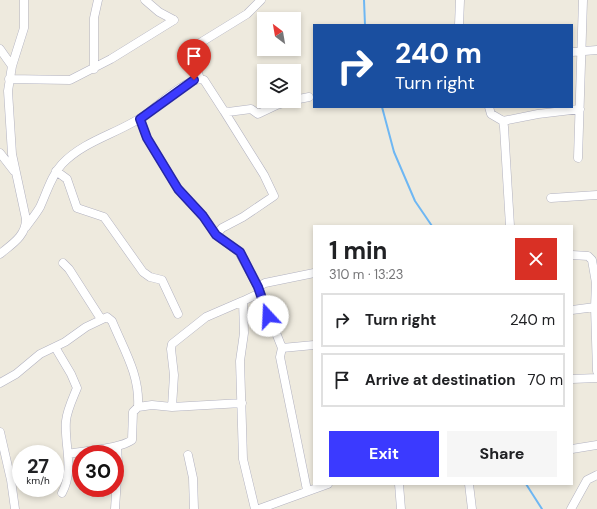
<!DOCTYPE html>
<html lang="en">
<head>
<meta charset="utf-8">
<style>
  :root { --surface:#fff; --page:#f6f6f6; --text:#202124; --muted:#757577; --line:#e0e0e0; --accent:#3b3aff }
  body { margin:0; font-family:"DM Sans",sans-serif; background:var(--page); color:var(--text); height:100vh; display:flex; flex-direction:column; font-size:15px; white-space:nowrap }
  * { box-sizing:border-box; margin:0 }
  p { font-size:13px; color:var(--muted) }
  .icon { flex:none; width:22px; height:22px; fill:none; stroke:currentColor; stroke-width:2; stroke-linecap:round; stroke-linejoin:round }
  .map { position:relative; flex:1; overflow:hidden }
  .side { position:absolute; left:313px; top:225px; width:260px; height:260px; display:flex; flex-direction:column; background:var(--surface); border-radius:0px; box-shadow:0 2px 6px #0003 }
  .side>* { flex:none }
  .hud { position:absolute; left:313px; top:24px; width:260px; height:84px; border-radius:0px; box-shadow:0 2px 6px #0003; background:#1a4fa0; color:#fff; overflow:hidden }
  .needle { width:26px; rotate:329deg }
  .fabs { position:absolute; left:257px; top:12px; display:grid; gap:8px }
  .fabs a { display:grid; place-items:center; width:44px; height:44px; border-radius:0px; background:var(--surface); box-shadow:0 2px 6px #0003; font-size:20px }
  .speed { position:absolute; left:12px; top:445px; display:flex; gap:8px; font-size:20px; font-weight:700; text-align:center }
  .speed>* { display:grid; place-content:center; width:52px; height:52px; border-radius:50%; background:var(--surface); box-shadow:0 2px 6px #0003; line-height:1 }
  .speed small { font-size:10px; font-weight:400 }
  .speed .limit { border:6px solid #d22; background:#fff; color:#111 }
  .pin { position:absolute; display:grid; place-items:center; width:34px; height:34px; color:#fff; margin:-41px -17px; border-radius:50% 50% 50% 0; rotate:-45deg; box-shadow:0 0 4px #0007 }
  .pin .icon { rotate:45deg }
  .me { position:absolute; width:44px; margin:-22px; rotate:340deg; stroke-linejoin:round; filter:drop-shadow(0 0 3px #0008) }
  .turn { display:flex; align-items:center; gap:14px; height:84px; padding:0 16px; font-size:18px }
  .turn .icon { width:52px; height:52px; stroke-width:2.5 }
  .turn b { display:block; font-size:28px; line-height:34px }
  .round { display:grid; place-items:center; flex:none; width:42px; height:42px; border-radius:0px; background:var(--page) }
  .head { display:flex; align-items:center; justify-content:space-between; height:68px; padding:0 16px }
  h1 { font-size:24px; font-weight:700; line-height:30px }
  .cta { display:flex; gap:8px; margin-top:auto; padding:8px 16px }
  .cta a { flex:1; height:46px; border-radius:0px; background:var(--accent); color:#fff; font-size:16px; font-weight:700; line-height:46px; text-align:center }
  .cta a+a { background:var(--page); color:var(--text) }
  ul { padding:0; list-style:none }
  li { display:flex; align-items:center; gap:12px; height:54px; margin:0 8px 6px; padding:0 8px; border:2px solid var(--line); border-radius:0px }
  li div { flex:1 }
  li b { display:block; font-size:15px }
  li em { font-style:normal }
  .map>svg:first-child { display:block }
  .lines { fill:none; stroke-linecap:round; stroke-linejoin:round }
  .stream { stroke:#6eb7f3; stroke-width:2 }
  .minor-casing { stroke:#b2b2c0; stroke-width:9 }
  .minor { stroke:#fff; stroke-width:8 }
  .route-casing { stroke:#2626a6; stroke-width:10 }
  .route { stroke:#3b3aff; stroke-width:7 }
</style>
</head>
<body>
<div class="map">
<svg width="597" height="509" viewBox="0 0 597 509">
  <rect width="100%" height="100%" fill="#eeeade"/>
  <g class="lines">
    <path class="stream" d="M364,0L365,25
      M382,107L394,152L415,201L432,226
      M526,484L542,509"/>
    <defs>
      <path id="minor" d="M145,0L159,12L174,20
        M459,25L460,0
        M0,49L12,66
        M572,52L597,50
        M94,69V18L98,0
        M9,79L70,80L111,59L174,20
        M200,79L191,53L195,46L247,14L261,0
        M294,100L309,97
        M489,107L491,114L503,121L504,127L510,226
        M140,119L147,138L178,189L203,216L216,235L239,252L258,287L282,348L280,357L307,490
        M503,121L538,114L580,109
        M0,153L14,171
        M578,158L583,0
        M56,171L67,179L77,208L104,217L143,272L150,277L162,280L178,314
        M551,198L597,195
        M26,227C31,220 36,214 40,207C47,192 51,176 62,164C86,139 121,133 148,113C159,104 191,75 204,80L224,111L228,112L251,109L258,114L277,105L291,101
        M216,235L222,228L243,217L274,196L264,175L224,111
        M0,254C12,244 26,236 26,219L12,154L8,91L12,66L24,28V0
        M572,255L588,256L592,260L596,283L595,307L597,371
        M63,263L69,269L101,319
        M258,287L265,283L314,273
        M572,310L595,307
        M55,347L71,374L77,388C73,398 67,410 66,421C64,446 75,468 62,493
        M282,348L314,345
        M572,379L597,378
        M0,383L16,374L40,354L65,342L86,327L107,317L112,321C124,350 140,375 138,407
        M172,407L174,375L171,349L172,344L206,317L243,301
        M0,432L11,480L15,509
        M572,449L597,445
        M69,454C87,450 119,449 132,440L133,412L138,407L152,405L172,407L242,403
        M188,455L193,478L194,509
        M399,484L401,509
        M469,484L472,509
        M115,509L118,463L117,447
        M255,509L243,459L240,361L244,333L243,301L260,293
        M259,509L328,484
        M571,509L587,480L597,475"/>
    </defs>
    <use href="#minor" class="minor-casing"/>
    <use href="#minor" class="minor"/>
  </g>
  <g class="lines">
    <defs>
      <path id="route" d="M194,80L140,119L147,138L178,189L203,216L216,235L240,252L258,287L268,316"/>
    </defs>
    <use href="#route" class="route-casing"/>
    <use href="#route" class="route"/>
  </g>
</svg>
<div class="fabs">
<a><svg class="needle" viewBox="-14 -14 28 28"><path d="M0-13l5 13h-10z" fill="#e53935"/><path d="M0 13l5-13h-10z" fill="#757577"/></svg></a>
<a><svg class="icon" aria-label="layers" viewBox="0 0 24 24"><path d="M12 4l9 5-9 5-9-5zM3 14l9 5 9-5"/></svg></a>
</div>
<div class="speed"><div>27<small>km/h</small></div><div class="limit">30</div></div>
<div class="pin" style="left:194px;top:80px;background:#d93025"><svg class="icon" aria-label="arrive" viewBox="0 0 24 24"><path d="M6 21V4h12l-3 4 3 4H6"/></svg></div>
<svg class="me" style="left:268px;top:316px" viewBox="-20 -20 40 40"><circle r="19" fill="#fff"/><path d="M0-13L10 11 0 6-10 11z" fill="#3b3aff"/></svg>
<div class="hud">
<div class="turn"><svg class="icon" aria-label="right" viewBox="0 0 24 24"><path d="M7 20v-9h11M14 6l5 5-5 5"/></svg><div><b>240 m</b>Turn right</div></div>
</div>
<section class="side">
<div class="head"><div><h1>1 min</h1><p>310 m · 13:23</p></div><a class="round" style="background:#d93025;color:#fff"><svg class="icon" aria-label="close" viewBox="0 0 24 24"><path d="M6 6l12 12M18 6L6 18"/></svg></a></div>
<ul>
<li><svg class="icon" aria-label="right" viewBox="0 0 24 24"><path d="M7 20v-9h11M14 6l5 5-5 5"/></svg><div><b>Turn right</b></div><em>240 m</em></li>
<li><svg class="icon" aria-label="arrive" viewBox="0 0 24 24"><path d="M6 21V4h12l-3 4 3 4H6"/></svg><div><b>Arrive at destination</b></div><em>70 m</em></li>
</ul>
<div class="cta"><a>Exit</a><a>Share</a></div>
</section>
</div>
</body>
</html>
